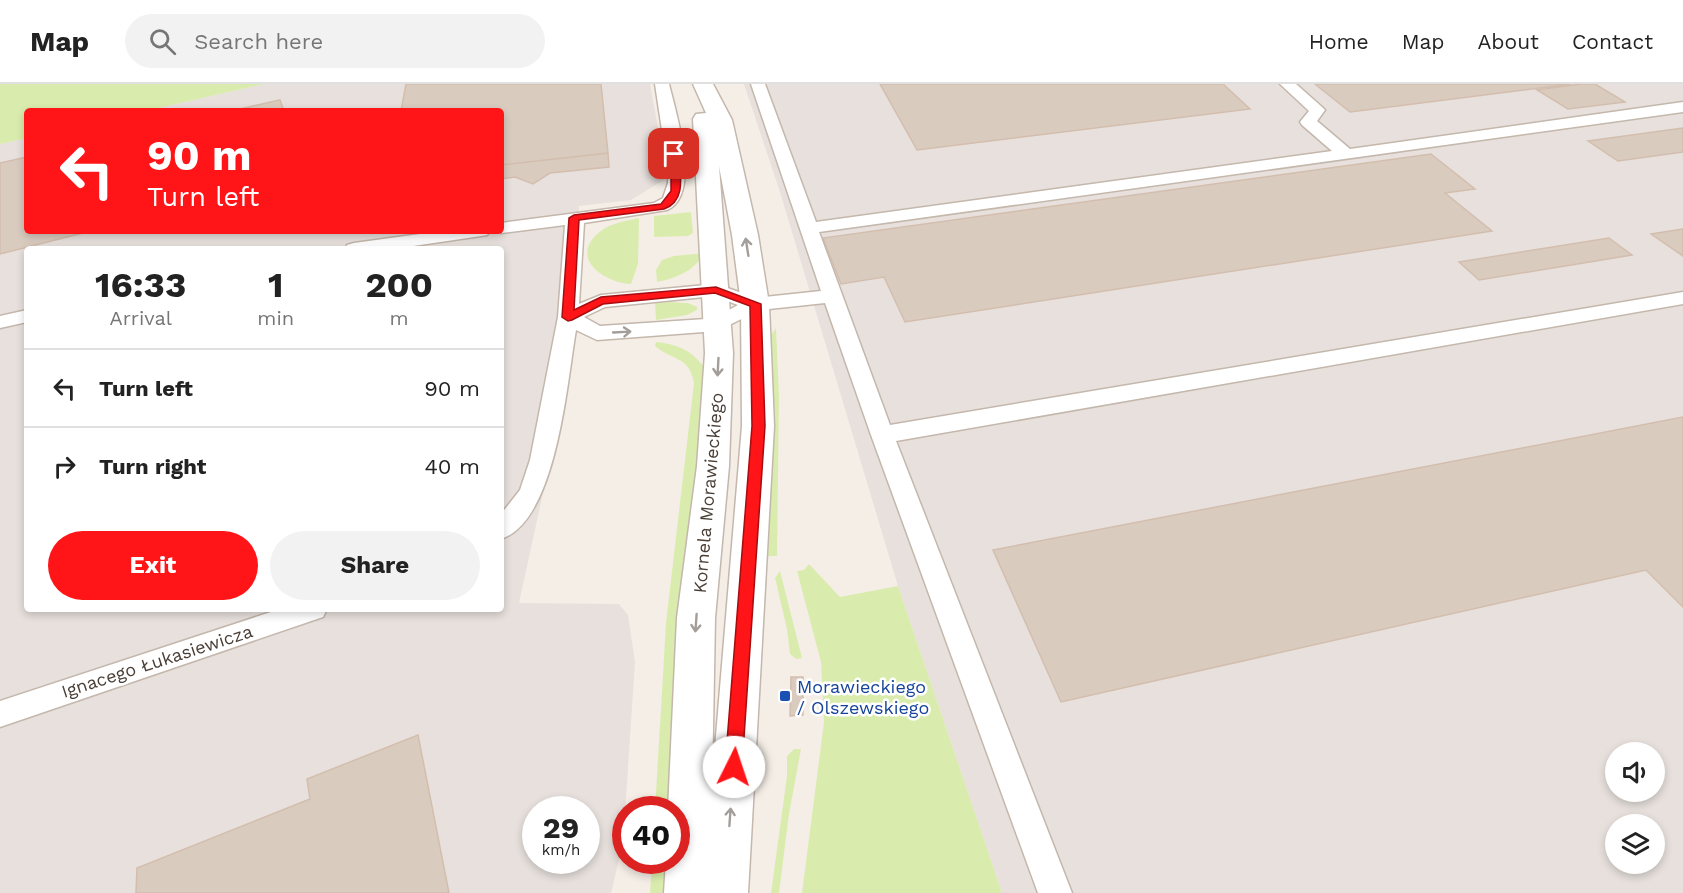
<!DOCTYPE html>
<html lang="en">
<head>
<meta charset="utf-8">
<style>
  :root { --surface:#fff; --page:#f2f2f2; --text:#222; --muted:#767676; --line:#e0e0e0; --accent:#ff1418 }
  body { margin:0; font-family:"Work Sans",sans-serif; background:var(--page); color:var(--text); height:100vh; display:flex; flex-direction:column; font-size:22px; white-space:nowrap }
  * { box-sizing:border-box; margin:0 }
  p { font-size:20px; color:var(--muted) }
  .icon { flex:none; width:33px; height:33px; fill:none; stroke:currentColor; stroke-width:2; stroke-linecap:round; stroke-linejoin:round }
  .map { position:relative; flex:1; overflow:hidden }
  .panel { position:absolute; left:24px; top:162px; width:480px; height:366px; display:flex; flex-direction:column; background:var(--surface); border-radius:6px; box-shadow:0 3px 9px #0003 }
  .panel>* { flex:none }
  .top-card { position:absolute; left:24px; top:24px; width:480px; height:126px; border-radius:6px; box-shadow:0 3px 9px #0003; background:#ff1418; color:#fff; overflow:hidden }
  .tools { position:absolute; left:1605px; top:658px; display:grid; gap:12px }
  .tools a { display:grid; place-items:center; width:60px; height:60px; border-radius:50%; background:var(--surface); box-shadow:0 3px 9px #0003; font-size:30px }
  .speed { position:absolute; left:522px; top:712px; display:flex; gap:12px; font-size:30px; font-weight:700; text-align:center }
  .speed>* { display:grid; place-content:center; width:78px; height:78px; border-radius:50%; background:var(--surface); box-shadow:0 3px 9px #0003; line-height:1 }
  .speed small { font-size:15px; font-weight:400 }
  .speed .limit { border:9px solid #d22; background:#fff; color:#111 }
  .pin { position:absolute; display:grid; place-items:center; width:51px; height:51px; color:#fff; margin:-26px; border-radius:12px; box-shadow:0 3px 9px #0006 }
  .me { position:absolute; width:66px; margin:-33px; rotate:4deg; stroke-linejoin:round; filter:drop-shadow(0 0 4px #0008) }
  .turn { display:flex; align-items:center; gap:21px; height:126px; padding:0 24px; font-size:27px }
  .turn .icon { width:78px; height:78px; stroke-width:2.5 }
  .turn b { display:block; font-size:42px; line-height:51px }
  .eta { display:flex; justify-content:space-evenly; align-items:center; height:102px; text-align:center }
  .eta b { font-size:36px; font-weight:700; line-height:42px }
  .action { display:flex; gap:12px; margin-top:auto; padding:12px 24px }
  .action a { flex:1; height:69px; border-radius:36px; background:var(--accent); color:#fff; font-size:24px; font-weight:700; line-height:69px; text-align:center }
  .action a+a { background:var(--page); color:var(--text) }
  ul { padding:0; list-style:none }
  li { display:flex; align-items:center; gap:18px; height:78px; padding:0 24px; border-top:2px solid var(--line) }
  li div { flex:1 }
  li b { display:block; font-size:22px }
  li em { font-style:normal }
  header { display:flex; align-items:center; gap:36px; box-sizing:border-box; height:84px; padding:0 30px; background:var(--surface); border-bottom:2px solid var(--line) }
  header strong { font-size:28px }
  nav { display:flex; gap:33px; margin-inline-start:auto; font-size:21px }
  .search { width:420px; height:54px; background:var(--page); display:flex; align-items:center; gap:15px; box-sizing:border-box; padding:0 21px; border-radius:33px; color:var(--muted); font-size:22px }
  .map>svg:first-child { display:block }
  .industrial { fill:#e7e0dc; fill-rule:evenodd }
  .green { fill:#daecad }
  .building { fill:#dacbbf; stroke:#d3beae; stroke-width:1.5 }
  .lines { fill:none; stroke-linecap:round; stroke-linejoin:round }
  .service-casing { stroke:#c4b7ac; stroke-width:3 }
  .tertiary-casing { stroke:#c4b7ac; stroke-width:3 }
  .service { fill:#fff; fill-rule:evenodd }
  .tertiary { fill:#fff; fill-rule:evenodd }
  .oneway { stroke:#a49e9a }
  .route { fill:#ff1418; stroke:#a60d10; stroke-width:1.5 }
  .transit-dot { fill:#1a4fb4; stroke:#fff; stroke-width:2 }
  .labels { text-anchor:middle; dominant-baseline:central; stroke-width:5; stroke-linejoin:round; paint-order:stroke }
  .street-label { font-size:18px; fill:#493e35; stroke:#fff }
  .transit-label { font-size:18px; fill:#164399; stroke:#fff; text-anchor:start }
</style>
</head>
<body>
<header>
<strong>Map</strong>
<div class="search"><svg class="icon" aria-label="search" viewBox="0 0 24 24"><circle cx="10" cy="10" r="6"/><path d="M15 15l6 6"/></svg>Search here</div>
<nav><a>Home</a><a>Map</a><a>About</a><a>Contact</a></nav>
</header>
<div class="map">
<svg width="1683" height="809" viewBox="0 0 1683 809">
  <rect width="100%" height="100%" fill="#f5eee7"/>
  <path class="industrial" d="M264,0H650L667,94L631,116L579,122L573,237L563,317L519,519L619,520L628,531L635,578L623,759L611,809H0V60L27,54V147H501V27H145ZM27,165H501V525H27ZM536,726H586V777H536Z
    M744,0H1683V809H1002L898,502L780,108ZM1616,669H1654V708H1616ZM1616,741H1654V780H1616Z"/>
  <path class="green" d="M0,0H264L145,27H27V54L0,60Z
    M691,128L693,149L688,152L654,153V132Z
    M639,134L638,180L631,200C608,199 571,178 595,152C606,140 624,137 639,134Z
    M704,169C695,187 676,194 657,198L656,186L662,176L674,172Z
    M669,218L688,219L697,223V226L687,231L656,236L655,219Z
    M776,244L779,313L777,472H769L760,479L768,256Z
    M656,258C677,260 694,267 706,286L675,726H655L666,539L694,299C689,271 672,277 655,262Z
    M809,480L840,513L898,502L1002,809H802L824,638L821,578L797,487L804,486Z
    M780,487L802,574L796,575L790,570L787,545L775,494Z
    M794,665H801L789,730L779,809H771L787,692V672Z
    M652,777H672L671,809H650Z"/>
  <path class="building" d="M406,0H601L608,69L501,81V27H401Z
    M880,0H1223L1250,25L917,66Z
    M1315,0H1571L1350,28Z
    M1581,0H1595L1625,18L1568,25L1537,6Z
    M280,16L284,27H231Z
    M1683,44V68L1618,77L1588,57Z
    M608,69L609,83L550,89L533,100L515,93L501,95V81Z
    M1431,70L1475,105L1445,109L1492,147L905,238L884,193L841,200L823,154Z
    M27,73V147H91L0,170V79Z
    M1683,145V172L1651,150Z
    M1609,154L1632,171L1479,196L1459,178Z
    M1683,333V523L1646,486L1061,618L993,466Z
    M791,593H803V631L790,632Z
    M418,651L449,809H136L137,784L310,715L307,695Z"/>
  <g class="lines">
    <defs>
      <path id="service" d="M655,0H669C676,29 702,111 667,126L584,139L579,220L601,211L716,200L756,214L821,207L751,0H765L816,138L1332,67L1302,41L1300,38L1309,27L1280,0H1296L1322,23L1325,26L1317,37L1350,65L1683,18V28L819,148L890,341L1683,208V220L896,357L1072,809H1038L871,351L825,219L760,226L717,247L597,256L576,246C567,297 557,437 501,455V430L520,406L530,376L558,233L565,141L501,149L494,147H501V139L654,119L663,114L668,99V86ZM714,212L738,221L713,235H706L600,242L584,233L605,223Z
        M442,147H490L487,151L481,152L393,165H345L347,161L354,159Z
        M27,226V238L0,244V232Z
        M280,525H327L323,533L0,643V617Z"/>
      <path id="tertiary" d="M693,0H713L732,36L758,151L769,220L774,342L748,809H664L666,777H676V726H668L677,534L697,382L705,269L693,35L696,30L706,29ZM719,82L732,151L741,220L742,342L712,700L715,534L729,382L733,269Z"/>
    </defs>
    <use href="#service" class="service-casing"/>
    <use href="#tertiary" class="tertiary-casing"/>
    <use href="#service" class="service"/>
    <use href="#tertiary" class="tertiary"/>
  </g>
  <defs><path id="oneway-shaft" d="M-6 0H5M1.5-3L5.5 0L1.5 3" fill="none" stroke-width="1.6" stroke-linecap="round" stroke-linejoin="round" transform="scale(1.5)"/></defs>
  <g class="oneway">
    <use href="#oneway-shaft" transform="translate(747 163) rotate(-99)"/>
    <use href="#oneway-shaft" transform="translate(622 248) rotate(-3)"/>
    <use href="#oneway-shaft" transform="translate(718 283) rotate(93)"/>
    <use href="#oneway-shaft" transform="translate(696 539) rotate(94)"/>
    <use href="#oneway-shaft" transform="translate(730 733) rotate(-86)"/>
  </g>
  <path class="route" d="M671,68L679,70C680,90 687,117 664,125L579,136L574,226L601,213L716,203L761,220L765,342L742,683L740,689L734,692L728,689L725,683L752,342L750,222L715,209L603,220L572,236L568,237L562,233L569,134L574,131L661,120L671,107Z"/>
  <rect class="transit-dot" x="779" y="606" width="12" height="12" rx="3"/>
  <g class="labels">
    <g class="street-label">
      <text transform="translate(708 409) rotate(-85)">Kornela Morawieckiego</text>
      <text transform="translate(157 577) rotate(-18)">Ignacego Łukasiewicza</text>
    </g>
    <g class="transit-label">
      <text x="797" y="602">Morawieckiego<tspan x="797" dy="21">/ Olszewskiego</tspan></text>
    </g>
  </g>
</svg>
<div class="tools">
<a><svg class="icon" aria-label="sound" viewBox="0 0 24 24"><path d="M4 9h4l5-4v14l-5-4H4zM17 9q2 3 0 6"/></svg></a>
<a><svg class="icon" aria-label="layers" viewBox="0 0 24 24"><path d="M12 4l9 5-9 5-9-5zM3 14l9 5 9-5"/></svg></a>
</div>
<div class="speed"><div>29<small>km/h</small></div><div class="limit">40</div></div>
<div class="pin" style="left:674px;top:70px;background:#d93025"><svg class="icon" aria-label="arrive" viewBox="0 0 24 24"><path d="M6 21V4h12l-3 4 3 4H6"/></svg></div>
<svg class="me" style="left:734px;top:683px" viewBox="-20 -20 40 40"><circle r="19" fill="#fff"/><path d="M0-13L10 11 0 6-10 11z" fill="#ff1418"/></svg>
<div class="top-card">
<div class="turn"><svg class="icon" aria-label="left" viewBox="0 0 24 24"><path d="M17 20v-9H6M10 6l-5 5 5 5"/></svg><div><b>90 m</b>Turn left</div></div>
</div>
<section class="panel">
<div class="eta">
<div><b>16:33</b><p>Arrival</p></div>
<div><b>1</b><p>min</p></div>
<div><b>200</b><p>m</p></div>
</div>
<ul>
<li><svg class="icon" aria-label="left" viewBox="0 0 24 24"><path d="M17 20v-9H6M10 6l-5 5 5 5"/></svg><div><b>Turn left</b></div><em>90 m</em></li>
<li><svg class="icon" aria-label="right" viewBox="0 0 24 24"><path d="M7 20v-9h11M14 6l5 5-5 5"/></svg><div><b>Turn right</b></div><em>40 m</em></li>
</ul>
<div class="action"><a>Exit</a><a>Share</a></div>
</section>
</div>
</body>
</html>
